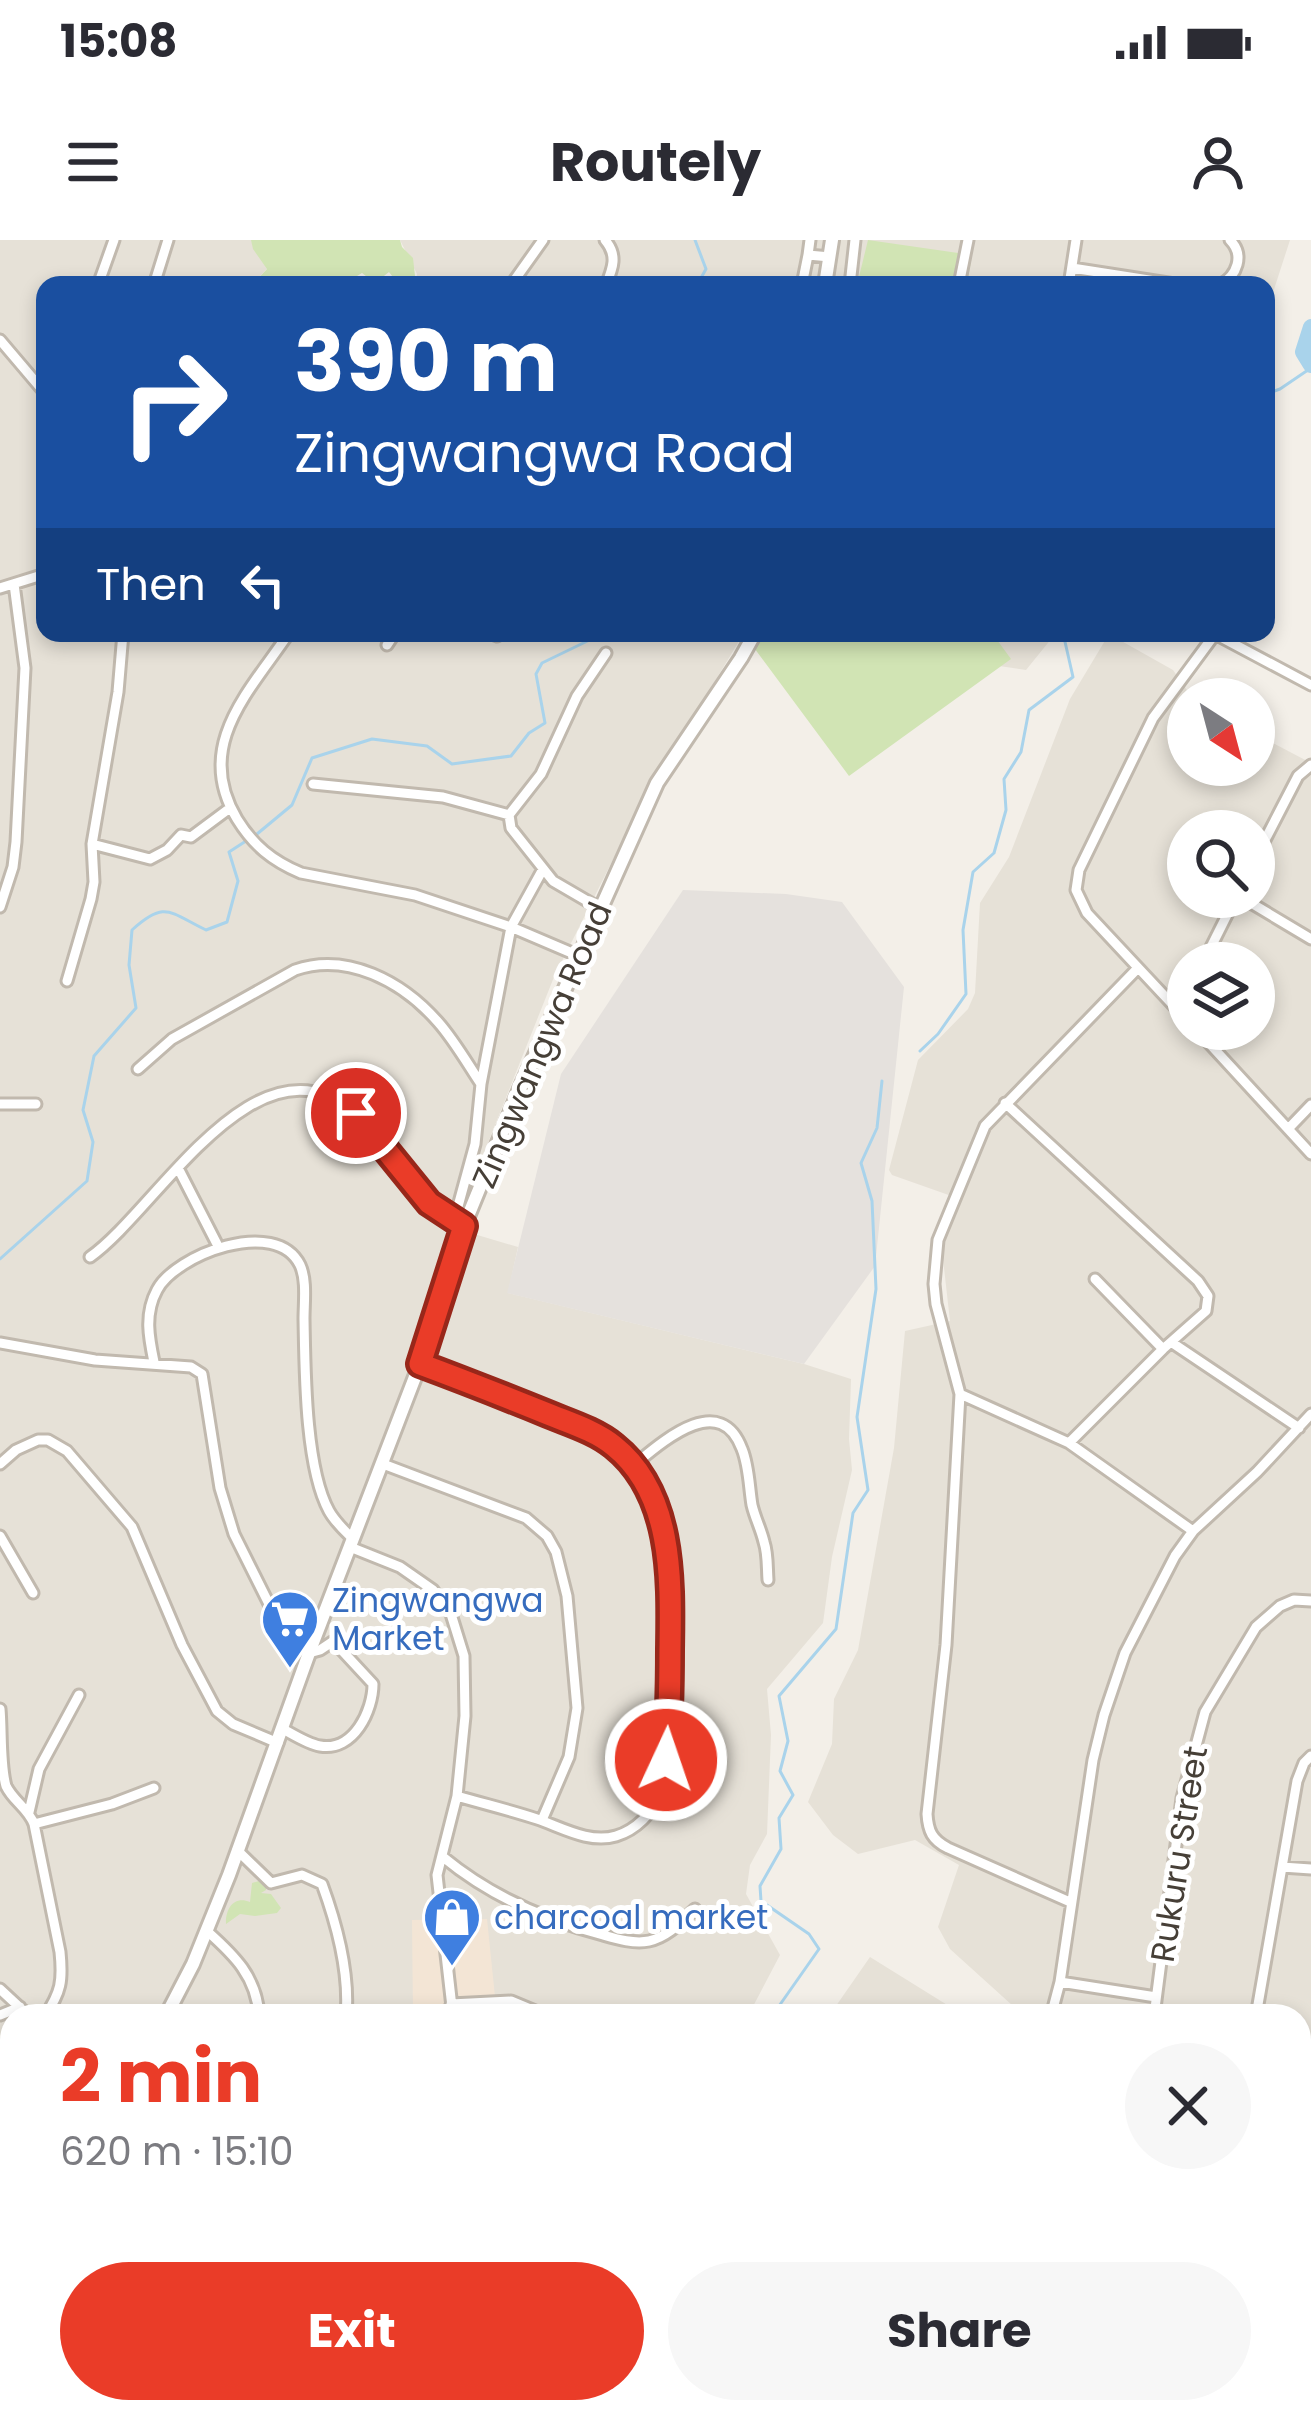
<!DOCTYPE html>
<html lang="en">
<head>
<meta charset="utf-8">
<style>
  :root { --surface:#fff; --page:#f7f7f7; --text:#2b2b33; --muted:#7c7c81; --accent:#ea3c28 }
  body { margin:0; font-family:Poppins,sans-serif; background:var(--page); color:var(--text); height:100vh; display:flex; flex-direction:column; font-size:45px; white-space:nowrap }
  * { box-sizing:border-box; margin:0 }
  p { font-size:39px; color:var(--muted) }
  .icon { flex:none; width:66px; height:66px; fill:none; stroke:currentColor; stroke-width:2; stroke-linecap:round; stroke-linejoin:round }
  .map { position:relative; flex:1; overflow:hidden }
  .details { position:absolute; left:0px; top:1764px; width:1311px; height:420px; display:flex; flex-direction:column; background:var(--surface); border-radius:36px 36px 0 0; box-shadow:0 6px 18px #0003 }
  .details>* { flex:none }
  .banner { position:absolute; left:36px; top:36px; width:1239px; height:366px; border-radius:24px; box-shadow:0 6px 18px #0003; background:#1a4fa0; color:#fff; overflow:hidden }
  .needle { width:78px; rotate:144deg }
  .controls { position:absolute; left:1167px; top:438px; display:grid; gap:24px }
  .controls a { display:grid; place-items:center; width:108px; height:108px; border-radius:50%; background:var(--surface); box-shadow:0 6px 18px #0003; font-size:60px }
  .pin { position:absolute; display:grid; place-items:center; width:102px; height:102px; color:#fff; margin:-51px; border:6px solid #fff; border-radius:50%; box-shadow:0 3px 12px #0007 }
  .me { position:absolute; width:132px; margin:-66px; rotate:3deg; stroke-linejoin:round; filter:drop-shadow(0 0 9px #0008) }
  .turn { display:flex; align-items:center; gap:42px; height:252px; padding:0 60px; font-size:54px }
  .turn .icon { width:156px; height:156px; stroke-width:2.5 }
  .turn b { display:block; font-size:84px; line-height:102px }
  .then { display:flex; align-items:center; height:114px; padding:0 60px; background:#0003; gap:24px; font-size:45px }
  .round { display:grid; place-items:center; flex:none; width:126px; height:126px; border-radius:63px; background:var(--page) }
  .summary { display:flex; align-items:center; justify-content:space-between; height:204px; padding:0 60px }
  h1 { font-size:72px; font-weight:700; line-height:90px; color:var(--accent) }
  .button { display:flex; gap:24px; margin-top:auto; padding:24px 60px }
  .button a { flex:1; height:138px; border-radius:72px; background:var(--accent); color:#fff; font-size:48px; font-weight:700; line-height:138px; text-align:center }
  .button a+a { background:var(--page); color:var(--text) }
  .status { display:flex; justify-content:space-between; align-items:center; height:84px; padding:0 60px; background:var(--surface); direction:ltr }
  .status svg { height:33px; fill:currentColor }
  header { display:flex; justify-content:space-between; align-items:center; height:156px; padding:0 60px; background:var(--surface); font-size:54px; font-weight:700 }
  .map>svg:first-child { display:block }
  .residential { fill:#e6e1d7; fill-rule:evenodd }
  .commercial { fill:#f3e5d5 }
  .industrial { fill:#e5e1dd }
  .green { fill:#d1e4b4 }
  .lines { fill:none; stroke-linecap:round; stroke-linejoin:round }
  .stream { stroke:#a9d3eb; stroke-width:3 }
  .river { stroke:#a9d3eb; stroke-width:16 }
  .minor-casing { stroke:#c1b9ae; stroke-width:15 }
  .tertiary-casing { stroke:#c1b9ae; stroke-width:18 }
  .minor { stroke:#fff; stroke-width:9 }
  .tertiary { stroke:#fff; stroke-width:12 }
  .route-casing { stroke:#98271a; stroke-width:30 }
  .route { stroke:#ea3c28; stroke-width:21 }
  .labels { text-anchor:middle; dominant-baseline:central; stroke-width:10; stroke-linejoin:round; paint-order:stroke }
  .street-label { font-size:33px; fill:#463f37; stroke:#fff }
  .shop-label { font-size:33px; fill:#366cbe; stroke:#fff; text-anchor:start }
</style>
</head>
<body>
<div class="status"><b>15:08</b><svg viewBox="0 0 49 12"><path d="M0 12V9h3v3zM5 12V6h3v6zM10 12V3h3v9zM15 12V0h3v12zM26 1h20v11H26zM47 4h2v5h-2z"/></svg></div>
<header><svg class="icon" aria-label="menu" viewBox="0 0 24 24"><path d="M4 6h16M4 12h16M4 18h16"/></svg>Routely<svg class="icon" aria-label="person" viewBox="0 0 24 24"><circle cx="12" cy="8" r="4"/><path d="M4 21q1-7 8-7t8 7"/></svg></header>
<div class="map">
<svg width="1311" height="2184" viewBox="0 0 1311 2184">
  <rect width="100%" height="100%" fill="#f3efe8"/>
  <path class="residential" d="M0,0H293L252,45H45V393H744L642,562L554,737L454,988L518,1007L508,1053L804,1124L851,1139L849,1199L852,1230L832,1317L823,1383L767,1449L771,1495L767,1594L750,1625L746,1654L780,1715L748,1776H12V2172H645L647,2184H0Z
    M400,0H1290L1266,74V45H416L417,34Z
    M773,393H1056L1026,430Z
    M1109,394L1173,430L1193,459H1188V525H1254V493L1311,523V2184H1029L1033,2172H1299V1776H1024L950,1709L938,1687L959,1625L915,1600L858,1614L833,1595L808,1562L832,1504L834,1459L858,1410L894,1208L905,1091L950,1081L943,1019L944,996L960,959L892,935L889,930L918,820L968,769L975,753L980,663L1009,617L1070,459ZM1188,591H1254V657H1188ZM1188,723H1254V789H1188Z
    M870,1717L965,1776H829Z
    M776,2172H874L875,2174L872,2184H779Z"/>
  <path class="commercial" d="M487,1679L497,1776H413L412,1680Z"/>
  <path class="industrial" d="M683,650L786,654L842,662L904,747L875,1026L804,1124L507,1053L561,834Z"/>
  <path class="green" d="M251,0H400L402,7L413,18L416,45H399L389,32L375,43L362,33L347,42L337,39L330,45H252L267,29L253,9Z
    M868,0L972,15L967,45H857Z
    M762,393H992L1011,419L849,536L752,405Z
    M259,1641L266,1643V1650L261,1653L271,1654L281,1668L277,1673L255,1676L240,1674L226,1684C225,1669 234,1655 250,1662L252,1643Z"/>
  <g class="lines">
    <path class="stream" d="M695,0L706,29L697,45
      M1266,154L1280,149L1311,128
      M257,594L292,565L312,518L372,499L427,506L452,524L511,516L529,493L545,483L536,434L542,423L604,393
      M920,811L938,794L966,754L963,690L973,632L994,613L1006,570L1004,539L1021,512L1029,470L1073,437L1063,393
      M0,1019L87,941L93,902L83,870L94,816L136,768L129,725L132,690C165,660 169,672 206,690L227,682L238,641L229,612L246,601
      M772,1776L819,1709L809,1694L761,1661L760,1646L781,1609L779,1578L793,1555L780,1531L788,1501L779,1456L836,1389L853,1273L868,1250L857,1177L876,1049L872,961L861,923L877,888L882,841
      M662,2172L663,2184"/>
    <path class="river" d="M1311,87L1303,112L1311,125"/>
    <defs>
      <path id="minor" d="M605,0C618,15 613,28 606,45
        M810,0L808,15L830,17
        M1072,28L1181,45
        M98,45L114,0
        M154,45L168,0
        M511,45L543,0
        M802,45L808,15
        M850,45L855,0
        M959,45L968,0
        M1069,45L1076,0
        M1220,45C1237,36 1245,15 1230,0
        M0,100L45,153
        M0,348L45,334
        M289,393C249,452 193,506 237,579C253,605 272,621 301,633L415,655L511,687L579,716
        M489,393L497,396L502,393
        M387,405L395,393
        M313,544L443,557L509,575
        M92,604L150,619L167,610L181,595L191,597L230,568
        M1254,621L1298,536L1311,525
        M1241,657L1311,699
        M0,667L13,627L16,602L25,428L14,344
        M601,669L553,641L511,588L509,575L541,534L577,456L606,413
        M1203,723L1236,657
        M67,741L91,659L94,642L92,604L118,452L123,393
        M1179,771L1188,753
        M1188,781L1087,673L1076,650L1079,630L1153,478L1215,394L1311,445
        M1196,789L1311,914
        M138,829L172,799L295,730C347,712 402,741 438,782C454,800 467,823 481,844L475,904L454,981
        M481,844L511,687L543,629
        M1005,863L1198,1041L1208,1056L1206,1071L1163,1109L1069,1203
        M0,864H36
        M1288,889L1311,865
        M178,928L219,1008
        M90,1017C157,970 254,790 353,871C394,904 411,958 459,983
        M1095,1039L1163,1109
        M1171,1102L1299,1188
        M0,1103L95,1120L191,1127L202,1134L220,1248L234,1294L283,1392L309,1413L320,1410L332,1402L335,1403L373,1444C373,1470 354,1512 320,1506C308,1504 294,1495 283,1489
        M154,1122C149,1098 144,1074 157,1050C175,1015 276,976 300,1025C307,1040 304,1062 304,1079C305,1130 305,1227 329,1271C335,1282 344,1290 353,1299
        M420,1124L596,1194C624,1210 642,1232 654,1262C676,1316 670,1378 670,1434C670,1472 673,1517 660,1553C653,1573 636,1590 616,1596C589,1604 561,1587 537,1579C510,1570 484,1564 457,1556
        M960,1154L1069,1203L1193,1291
        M0,1224L16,1210L38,1200H48L67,1211L132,1287L182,1405L217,1471L233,1484L278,1503
        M383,1224L526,1278L547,1296L556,1312L567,1356L577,1468L569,1517L542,1580
        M634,1225C662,1202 720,1150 742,1209C749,1226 749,1247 752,1265C755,1278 761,1289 764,1302C768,1314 767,1327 768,1340
        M0,1296L33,1353
        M350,1307L400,1327L433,1350L451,1374L464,1416L465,1476L457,1556L437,1635L453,1776
        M0,1469C2,1491 0,1525 6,1546C13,1561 28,1568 34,1584L60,1712C63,1741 61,1752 45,1776
        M29,1572L39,1529L79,1455
        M34,1584L112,1564L154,1548
        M237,1610L271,1643L302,1635L322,1644C337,1685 350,1732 346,1776
        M443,1617C489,1655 545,1680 603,1695C617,1699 634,1704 649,1701C668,1697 682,1681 695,1669
        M1282,1627L1311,1629
        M1070,1662L948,1608C932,1600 928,1591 927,1574L946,1405L960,1154L936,1064L934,1044L938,1000L985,886L1137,729
        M207,1691C234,1715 257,1737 259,1776
        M1060,1742L1156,1757
        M0,1749L29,1776
        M451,1764L511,1761L547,1776
        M0,1775L20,1767
        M1051,1776L1060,1742L1093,1520L1104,1475L1125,1413L1175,1316L1193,1291L1257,1232L1311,1174
        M1154,1776L1182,1558L1205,1472L1256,1387L1280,1366L1294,1360L1311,1361
        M1256,1776L1297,1541L1304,1523L1311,1516
        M0,1842L12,1875
        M1299,1955L1311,1957
        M0,2023L12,2034
        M1299,2112L1311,2114
        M570,2172L572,2184
        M41,2184L52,2172
        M161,2184L166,2172
        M264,2184L266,2172
        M357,2184L360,2172
        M481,2184L484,2172
        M897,2184L898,2172
        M936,2184L938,2172
        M1191,2184L1195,2172"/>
      <path id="tertiary" d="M825,45L832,0
        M166,1776L193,1724L229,1635L309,1413L420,1124L464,986L520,849L657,543L741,418L755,393
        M0,1989L12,1974"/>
    </defs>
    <use href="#minor" class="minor-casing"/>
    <use href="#tertiary" class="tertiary-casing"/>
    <use href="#minor" class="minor"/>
    <use href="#tertiary" class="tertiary"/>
  </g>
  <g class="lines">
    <defs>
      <path id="route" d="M356,873L429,963L464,986L420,1124C463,1140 506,1157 548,1174C570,1183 596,1191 614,1206C674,1254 671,1341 670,1410C670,1447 669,1484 666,1520"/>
    </defs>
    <use href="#route" class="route-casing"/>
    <use href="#route" class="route"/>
  </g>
  <defs>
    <symbol id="supermarket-pin" viewBox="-11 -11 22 30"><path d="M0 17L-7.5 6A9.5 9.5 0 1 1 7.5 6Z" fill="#3f7fe0" stroke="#fff"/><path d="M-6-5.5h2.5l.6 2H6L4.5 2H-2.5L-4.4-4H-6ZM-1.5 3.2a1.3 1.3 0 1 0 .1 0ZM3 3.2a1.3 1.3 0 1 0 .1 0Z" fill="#fff"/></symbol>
    <symbol id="shop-pin" viewBox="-11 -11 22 30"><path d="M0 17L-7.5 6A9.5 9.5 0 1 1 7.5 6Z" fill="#3f7fe0" stroke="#fff"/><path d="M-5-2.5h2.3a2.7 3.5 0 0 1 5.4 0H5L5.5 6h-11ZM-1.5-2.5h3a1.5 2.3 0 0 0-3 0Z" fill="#fff"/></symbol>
  </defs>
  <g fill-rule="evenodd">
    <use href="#supermarket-pin" x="257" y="1346" width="66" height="90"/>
    <use href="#shop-pin" x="419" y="1644" width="66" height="90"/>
  </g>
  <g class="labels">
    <g class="street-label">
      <text transform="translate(542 805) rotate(-67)">Zingwangwa Road</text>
      <text transform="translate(1179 1614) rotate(-81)">Rukuru Street</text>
    </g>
    <g class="shop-label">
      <text x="332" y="1360">Zingwangwa<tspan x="332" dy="38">Market</tspan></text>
      <text x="494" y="1677">charcoal market</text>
    </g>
  </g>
</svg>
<div class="controls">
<a><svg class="needle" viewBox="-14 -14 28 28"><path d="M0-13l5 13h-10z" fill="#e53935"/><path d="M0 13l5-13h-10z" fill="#7c7c81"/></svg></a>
<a><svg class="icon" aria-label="search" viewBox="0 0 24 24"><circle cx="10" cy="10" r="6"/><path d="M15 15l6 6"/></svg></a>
<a><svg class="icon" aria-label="layers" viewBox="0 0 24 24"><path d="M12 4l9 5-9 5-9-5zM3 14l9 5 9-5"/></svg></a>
</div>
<div class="pin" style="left:356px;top:873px;background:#d93025"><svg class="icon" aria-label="arrive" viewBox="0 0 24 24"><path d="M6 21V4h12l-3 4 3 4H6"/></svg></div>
<svg class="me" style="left:666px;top:1520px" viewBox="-20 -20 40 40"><circle r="17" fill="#ea3c28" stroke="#fff" stroke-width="3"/><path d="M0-11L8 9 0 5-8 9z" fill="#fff"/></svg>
<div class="banner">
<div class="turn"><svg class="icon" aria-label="right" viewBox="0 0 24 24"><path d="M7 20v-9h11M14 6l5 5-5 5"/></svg><div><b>390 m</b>Zingwangwa Road</div></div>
<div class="then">Then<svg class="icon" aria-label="left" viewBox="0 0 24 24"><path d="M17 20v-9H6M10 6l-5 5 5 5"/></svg></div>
</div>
<section class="details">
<div class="summary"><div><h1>2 min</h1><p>620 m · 15:10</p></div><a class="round"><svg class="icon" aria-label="close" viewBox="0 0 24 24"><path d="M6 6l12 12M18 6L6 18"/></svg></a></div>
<div class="button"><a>Exit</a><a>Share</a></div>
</section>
</div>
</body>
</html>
